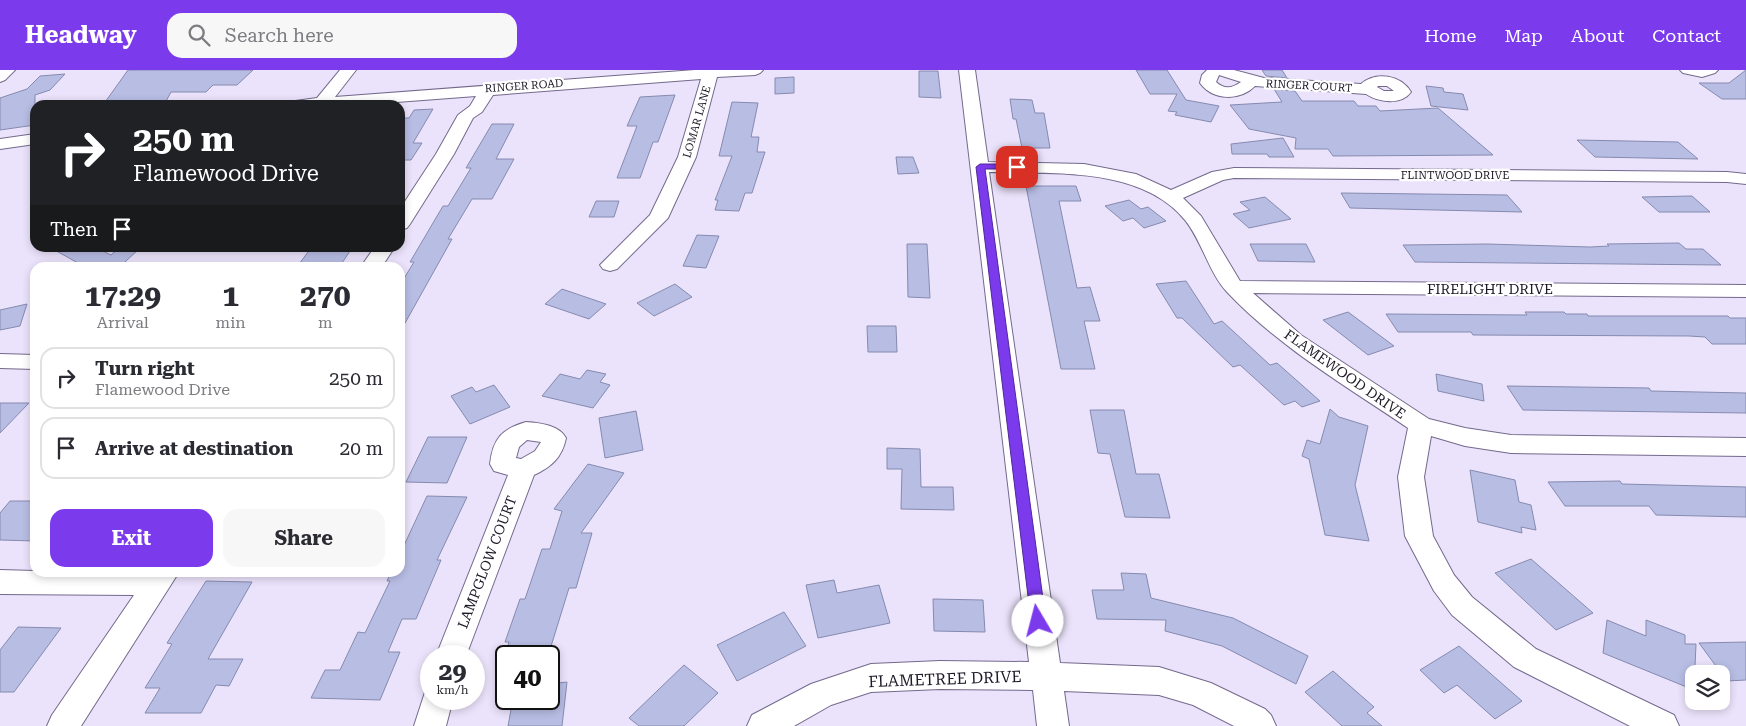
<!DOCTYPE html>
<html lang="en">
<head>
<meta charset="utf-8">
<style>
  :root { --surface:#fff; --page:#f7f7f7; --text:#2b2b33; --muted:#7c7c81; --line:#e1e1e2; --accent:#7c3aed }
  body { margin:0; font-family:"Roboto Serif",serif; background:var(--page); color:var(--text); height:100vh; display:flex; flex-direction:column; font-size:19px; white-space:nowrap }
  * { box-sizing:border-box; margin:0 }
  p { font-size:16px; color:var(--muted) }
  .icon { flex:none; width:28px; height:28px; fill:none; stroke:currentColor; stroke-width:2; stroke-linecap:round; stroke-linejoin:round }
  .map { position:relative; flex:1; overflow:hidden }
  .side { position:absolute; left:30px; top:192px; width:375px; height:315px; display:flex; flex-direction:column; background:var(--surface); border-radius:15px; box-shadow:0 2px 8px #0003 }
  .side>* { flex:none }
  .guide { position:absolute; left:30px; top:30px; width:375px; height:152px; border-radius:15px; box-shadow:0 2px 8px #0003; background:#202124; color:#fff; overflow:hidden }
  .fabs { position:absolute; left:1685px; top:595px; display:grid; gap:10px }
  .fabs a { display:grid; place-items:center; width:45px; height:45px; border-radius:10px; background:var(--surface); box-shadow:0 2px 8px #0003; font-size:25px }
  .speed { position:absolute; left:420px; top:575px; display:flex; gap:10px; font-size:25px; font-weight:700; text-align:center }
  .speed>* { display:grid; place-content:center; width:65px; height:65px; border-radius:50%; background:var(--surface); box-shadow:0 2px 8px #0003; line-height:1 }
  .speed small { font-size:12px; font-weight:400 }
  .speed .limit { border:2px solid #111; border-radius:8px; background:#fff; color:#111 }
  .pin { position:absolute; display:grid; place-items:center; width:42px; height:42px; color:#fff; margin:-21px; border-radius:10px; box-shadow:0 2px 8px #0006 }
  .me { position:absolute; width:55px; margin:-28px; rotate:352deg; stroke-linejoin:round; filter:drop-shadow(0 0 4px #0008) }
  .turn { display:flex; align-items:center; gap:18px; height:105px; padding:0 20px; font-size:22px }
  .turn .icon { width:65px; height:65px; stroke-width:2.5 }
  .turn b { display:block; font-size:35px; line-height:42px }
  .then { display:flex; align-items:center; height:48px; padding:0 20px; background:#0003; gap:10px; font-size:19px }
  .eta { display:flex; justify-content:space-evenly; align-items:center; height:85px; text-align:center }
  .eta b { font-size:30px; font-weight:700; line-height:35px }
  .cta { display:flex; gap:10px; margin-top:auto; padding:10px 20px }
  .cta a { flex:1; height:58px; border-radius:15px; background:var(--accent); color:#fff; font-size:20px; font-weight:700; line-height:58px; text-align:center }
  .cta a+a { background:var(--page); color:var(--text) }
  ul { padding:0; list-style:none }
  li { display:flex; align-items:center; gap:15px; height:62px; margin:0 10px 8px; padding:0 10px; border:2px solid var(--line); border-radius:15px }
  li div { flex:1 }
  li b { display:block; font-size:19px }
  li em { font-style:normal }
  header { display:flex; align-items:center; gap:30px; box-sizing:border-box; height:70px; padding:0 25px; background:var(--accent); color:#fff }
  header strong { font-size:24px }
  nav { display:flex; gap:28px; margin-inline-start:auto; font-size:18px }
  .search { width:350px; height:45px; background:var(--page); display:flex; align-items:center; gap:12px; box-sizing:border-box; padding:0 18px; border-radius:15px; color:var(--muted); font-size:19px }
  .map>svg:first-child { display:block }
  .building { fill:#b8bde4; stroke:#868aaf }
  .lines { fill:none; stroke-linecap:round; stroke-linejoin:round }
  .minor-casing { stroke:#74698c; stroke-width:2 }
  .minor { fill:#fff; fill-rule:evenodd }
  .route { fill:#7c3aed; stroke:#51269a }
  .labels { text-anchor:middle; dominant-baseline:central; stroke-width:4.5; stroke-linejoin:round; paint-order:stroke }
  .far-street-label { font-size:11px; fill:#1e1927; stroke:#fff }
  .street-label { font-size:14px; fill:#1e1927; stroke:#fff }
  .near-street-label { font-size:16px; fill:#1e1927; stroke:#fff }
</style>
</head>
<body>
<header>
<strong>Headway</strong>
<div class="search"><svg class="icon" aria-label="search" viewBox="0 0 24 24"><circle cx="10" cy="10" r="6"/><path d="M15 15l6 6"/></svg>Search here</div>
<nav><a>Home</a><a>Map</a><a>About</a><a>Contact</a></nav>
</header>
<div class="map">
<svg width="1746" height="656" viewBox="0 0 1746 656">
  <rect width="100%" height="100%" fill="#ebe3fb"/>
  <path class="building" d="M128,0H253L237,15H213L206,22H171L164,35H103Z
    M1136,0H1167L1186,30L1219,36L1211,52L1175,45L1177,42L1168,41L1177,24H1150Z
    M1262,0H1282L1287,8L1266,6Z
    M1746,0V29H1722L1699,13H1729Z
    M919,1H938L941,28L919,27Z
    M65,4L50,20L35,25V55L0,60V28L27,19L40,6Z
    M794,7V23L775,24V8Z
    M1426,16L1443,18L1444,22L1463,24L1468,40L1431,36Z
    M1274,19L1295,21L1302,31H1354L1358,36H1376L1380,41L1438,38L1493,85L1333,86L1328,79H1295L1296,68L1249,59L1230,35L1282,32Z
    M675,25L658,72H653L640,108H617L637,56H627L640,27Z
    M1010,29L1032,30L1035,43H1044L1050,78H1022L1016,49H1013Z
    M732,32L758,33L751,67H759L757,82H765L752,123H745L739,141L715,140L718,130H715L732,86H719Z
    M433,39L413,73H422L411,90H403L400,96V48H409L414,40Z
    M492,54H514L496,89H514L492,129H472L448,169H452L400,262V215L414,192H410L443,136H448L471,98H466Z
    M1283,68L1294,87H1269L1267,84H1232L1231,74Z
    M1577,70L1678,72L1698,89L1595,87Z
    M896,87H913L919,103L898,104Z
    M1026,116H1076L1081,131H1059L1077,218L1090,217L1100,251H1084L1095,299H1061Z
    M1341,123L1507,125L1522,142L1350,138Z
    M1692,126L1710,142H1659L1642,127Z
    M1265,127L1291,149L1249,158L1233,144L1250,140L1240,132Z
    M1129,130L1141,139L1148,137L1166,151L1144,158L1133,148L1123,151L1105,136Z
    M596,131H619L614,147H589Z
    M697,165L719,166L706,198L683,196Z
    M1679,173L1686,179H1703L1721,195L1415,192L1403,175L1487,174L1590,177L1609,176L1607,174Z
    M907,174H927L930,228L908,227Z
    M1250,174H1306L1315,192L1258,191Z
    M51,178H97L111,185L119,178H140L125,192L135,198H87Z
    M311,178H352L342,193L299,194Z
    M1186,211L1214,254L1222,251L1270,295L1277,293L1320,331L1302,337L1295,331L1284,335L1240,295L1233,297L1182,248H1177L1156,214Z
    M675,214L692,227L654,246L637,233Z
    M562,219L606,234L589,249L545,234Z
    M27,234L20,256L0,260V240Z
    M1348,242L1394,276L1368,285L1323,250Z
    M1525,242H1564L1566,244H1587L1588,246H1728L1730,248H1746V274H1712L1705,267L1689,266L1473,265L1471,262H1398L1386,244L1527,245Z
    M867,256H896L897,282H868Z
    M587,300L606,304L600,312L610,315L593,338L542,326L560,304L580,309Z
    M1436,304L1482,314L1484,331L1438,321Z
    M494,315L510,337L470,354L451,326L472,317L476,322Z
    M1507,316L1649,318L1651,321L1746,323V343L1523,340Z
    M0,333H29L0,363Z
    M1330,339L1339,347L1368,356L1355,415L1369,471L1325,465L1309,389L1302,386L1307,370L1320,374Z
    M1090,340H1124L1136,404H1159L1170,448L1125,447L1110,384L1098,383Z
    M636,341L643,380L605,388L599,348Z
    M428,367H467L447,413L406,412Z
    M887,378L920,379L921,417H953L954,440L901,439L902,399H887Z
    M588,394L624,403L581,463H592L576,518H569L548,586H505L509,572H505L520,529H525L542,479H550L562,441L554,439Z
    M1470,400L1515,410L1519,432L1531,435L1536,460L1521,457L1522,463L1478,452Z
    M1620,411L1622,414L1746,417V447L1656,445L1649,436H1565L1548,412Z
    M427,426L467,427L437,490H441L416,549H402L388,582H400L380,630L311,628L325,600H340L358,562L365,563L390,511H387L391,502H400V484Z
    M10,431H35V471L0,470V443Z
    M1531,489L1593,543L1556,560L1495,503Z
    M1121,503L1146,504L1151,528L1233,548L1308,586L1296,614L1222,576L1165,561L1166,550L1097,549L1092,520H1124Z
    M834,510L837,523L879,515L890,553L818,568L806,515Z
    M206,511L252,512L208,589H243L229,616L216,615L201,643H145L160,618H145L172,574L167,573Z
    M933,529L983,530L985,562L934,561Z
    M784,542L806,576L737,611L717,575Z
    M1607,550L1646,566V550L1685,565V574H1696L1694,620L1603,583Z
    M18,557L61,558L14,622H0V580Z
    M1746,572V610L1727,611L1699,573Z
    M1459,576L1522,631L1495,649L1457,615L1444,623L1420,600Z
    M684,595L718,623L684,656H639L629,648Z
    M1333,601L1374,637L1367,643L1382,656H1342L1305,622Z
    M567,612L562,656H508L513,629H549V614Z"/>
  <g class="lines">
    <defs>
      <path id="minor" d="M0,0H15L5,10L0,12Z
        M340,0H356L335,27L695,0H763L760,3L755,5L717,7L696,87L668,148L617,199L610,201L603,199L600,195L650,145L678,87L701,9L493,25L482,42L473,48L454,84L410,154L407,158L400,160V139L436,84L458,45L470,36L476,26L357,35H286L288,32L317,28Z
        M959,0H975L988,92L1084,94L1136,104L1171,120L1212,102L1234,98L1727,102L1746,104V114L1727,112L1234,108L1223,110L1183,128L1201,146L1240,211L1746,215V227L1253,223L1301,265L1429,349L1465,358L1511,365L1746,368V386L1511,383L1465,376L1431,366L1424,407L1433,466L1454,505L1472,527L1536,579L1674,645L1679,656H1630L1514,597L1452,545L1434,521L1405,466L1398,407L1408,358C1346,316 1279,277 1227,222C1209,203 1202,171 1185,150C1141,96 1052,104 989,102L1060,593L1159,597L1211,613L1265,639L1271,645L1276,656H1234L1193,635L1159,625L1064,621L1069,656H1037L1033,620L940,619L871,622L831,635L794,656H747L752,645L811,614L871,594L940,591L1029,592Z
        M1207,0H1234L1264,8L1361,14C1376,1 1401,5 1411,22C1401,36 1378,32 1366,24L1255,16C1240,31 1213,31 1200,13L1202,5ZM1219,5L1241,12C1232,18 1225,20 1216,12ZM1378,16H1387L1394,21H1384L1377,17Z
        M1680,0H1718L1715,3L1702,7L1683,3Z
        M35,64V74L0,79V69Z
        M374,178H394L381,198H360Z
        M0,284L35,285V299L0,298Z
        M526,352C540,353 559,355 566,368C562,388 551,397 534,405L466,586H436L508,405L494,401L490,394C493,368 502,359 526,352ZM527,370L541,372L535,381L521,389L516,388L519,377Z
        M0,500L35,501V502H179L81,656H47L52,645L134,525L0,524Z
        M431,617V629H453L446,656H414L426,619Z"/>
    </defs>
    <use href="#minor" class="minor-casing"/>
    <use href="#minor" class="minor"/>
  </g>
  <path class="route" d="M1017,94L1021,97L1020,99H985L1046,551L1044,555L1038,557L1033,555L1031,551L976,97L980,94Z"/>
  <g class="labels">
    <g class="far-street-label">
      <text transform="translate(524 16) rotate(-4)">RINGER ROAD</text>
      <text transform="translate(1309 16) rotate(3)">RINGER COURT</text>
      <text transform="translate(697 52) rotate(-74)">LOMAR LANE</text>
      <text x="1455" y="105">FLINTWOOD DRIVE</text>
    </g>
    <g class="street-label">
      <text x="1490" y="219">FIRELIGHT DRIVE</text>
      <text transform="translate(1345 304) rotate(35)">FLAMEWOOD DRIVE</text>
      <text transform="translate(487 492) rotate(-69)">LAMPGLOW COURT</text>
    </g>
    <g class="near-street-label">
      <text transform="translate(945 609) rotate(-2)">FLAMETREE DRIVE</text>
    </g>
  </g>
</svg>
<div class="fabs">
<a><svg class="icon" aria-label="layers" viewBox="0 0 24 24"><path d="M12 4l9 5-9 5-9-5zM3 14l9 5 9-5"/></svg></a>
</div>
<div class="speed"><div>29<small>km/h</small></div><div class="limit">40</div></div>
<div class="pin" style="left:1017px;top:97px;background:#d93025"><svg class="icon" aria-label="arrive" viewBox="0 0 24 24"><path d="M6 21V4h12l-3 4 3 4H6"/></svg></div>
<svg class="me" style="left:1038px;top:551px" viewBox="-20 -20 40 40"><circle r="19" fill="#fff"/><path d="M0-13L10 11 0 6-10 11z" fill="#7c3aed"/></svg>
<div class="guide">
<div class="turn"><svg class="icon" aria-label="right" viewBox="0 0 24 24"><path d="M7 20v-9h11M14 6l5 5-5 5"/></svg><div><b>250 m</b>Flamewood Drive</div></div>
<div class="then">Then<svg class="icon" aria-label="arrive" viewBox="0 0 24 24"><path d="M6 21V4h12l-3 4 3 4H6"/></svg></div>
</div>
<section class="side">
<div class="eta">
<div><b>17:29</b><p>Arrival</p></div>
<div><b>1</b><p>min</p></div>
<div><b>270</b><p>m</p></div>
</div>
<ul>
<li><svg class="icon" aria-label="right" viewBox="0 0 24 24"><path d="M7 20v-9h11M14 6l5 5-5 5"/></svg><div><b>Turn right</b><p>Flamewood Drive</p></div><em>250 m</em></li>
<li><svg class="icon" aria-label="arrive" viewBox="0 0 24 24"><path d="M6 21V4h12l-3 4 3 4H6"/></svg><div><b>Arrive at destination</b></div><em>20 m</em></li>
</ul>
<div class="cta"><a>Exit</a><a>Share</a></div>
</section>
</div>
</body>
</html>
